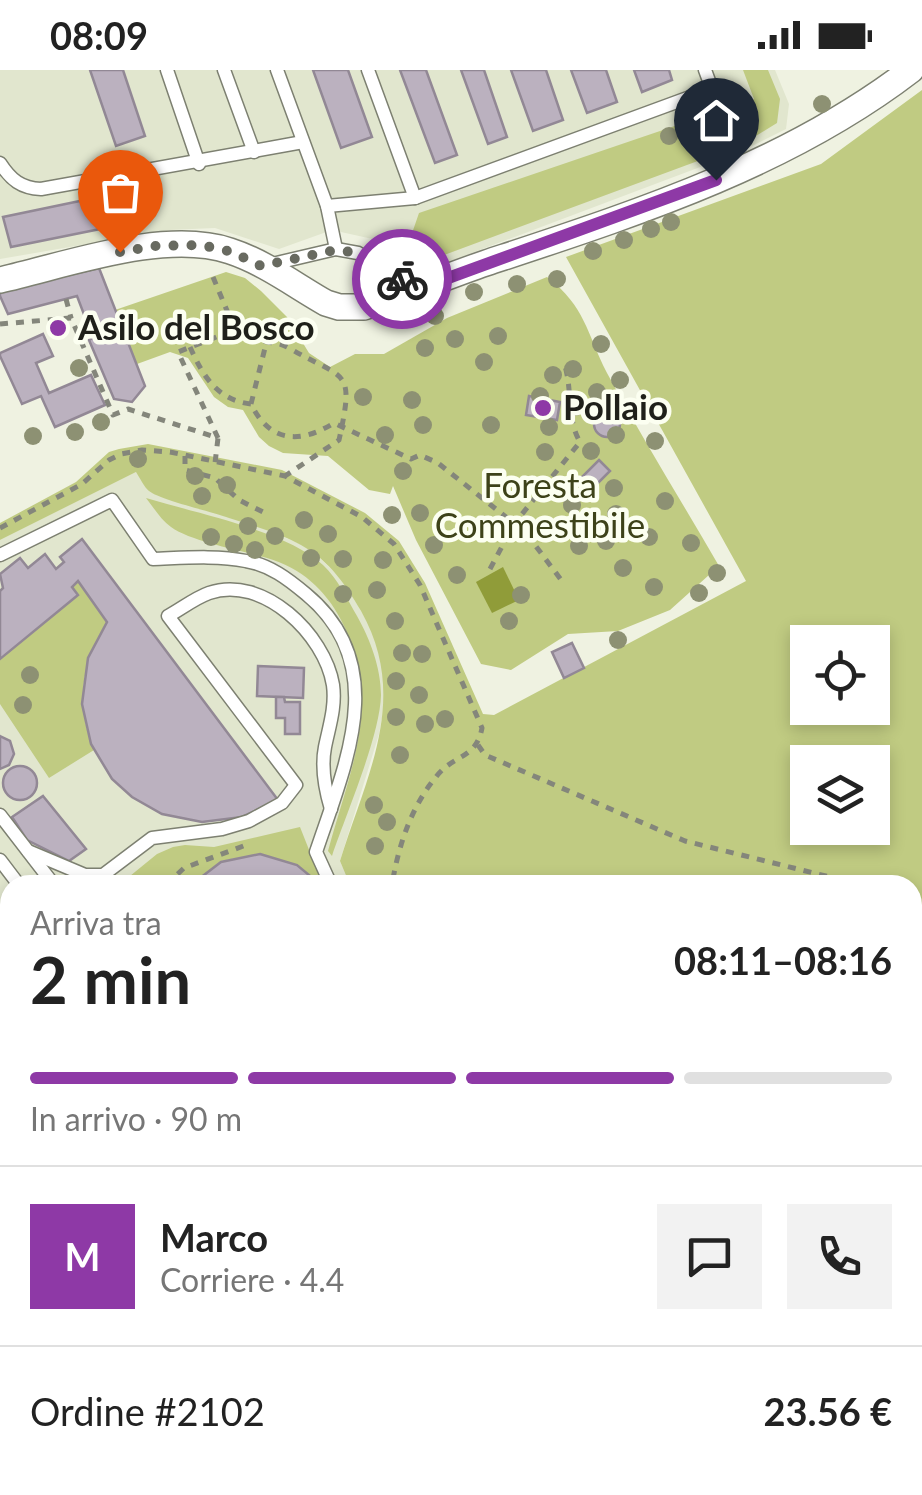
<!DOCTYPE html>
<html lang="it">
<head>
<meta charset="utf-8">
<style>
	body { margin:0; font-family:Lato,sans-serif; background:#f2f2f2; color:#222; height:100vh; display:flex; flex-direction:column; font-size:38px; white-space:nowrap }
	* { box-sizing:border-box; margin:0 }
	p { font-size:32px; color:#767676 }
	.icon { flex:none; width:55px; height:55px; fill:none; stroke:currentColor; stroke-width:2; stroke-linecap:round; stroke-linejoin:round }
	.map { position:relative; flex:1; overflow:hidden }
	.side { position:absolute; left:0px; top:805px; width:922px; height:620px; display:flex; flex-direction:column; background:#fff; border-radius:30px 30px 0 0; box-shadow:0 5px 15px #0003 }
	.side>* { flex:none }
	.fabs { position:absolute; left:790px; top:555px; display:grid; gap:20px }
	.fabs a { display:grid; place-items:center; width:100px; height:100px; border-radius:0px; background:#fff; box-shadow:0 5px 15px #0003; font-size:50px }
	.pin { position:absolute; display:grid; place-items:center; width:85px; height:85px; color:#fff; margin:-102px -42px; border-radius:50% 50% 50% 0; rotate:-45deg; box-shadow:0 0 10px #0007 }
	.pin .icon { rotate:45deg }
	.courier { position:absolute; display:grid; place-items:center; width:100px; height:100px; margin:-50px; border:8px solid #8e39a6; border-radius:50%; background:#fff; color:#222; box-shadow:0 2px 12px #0007 }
	.headline em { font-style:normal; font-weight:700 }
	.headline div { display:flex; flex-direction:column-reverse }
	.headline { display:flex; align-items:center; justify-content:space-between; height:170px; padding:0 30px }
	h1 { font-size:65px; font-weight:700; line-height:75px }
	.bar { display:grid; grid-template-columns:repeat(4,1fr); gap:15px 10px; align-content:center; height:120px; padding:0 30px }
	.bar i { height:12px; border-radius:8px; background:#e0e0e0 }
	.bar .selected { background:#8e39a6 }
	.bar p { grid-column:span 4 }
	.line { display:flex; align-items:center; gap:25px; padding:0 30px; border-top:2px solid #e0e0e0 }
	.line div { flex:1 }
	.round { display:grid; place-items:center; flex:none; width:105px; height:105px; border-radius:0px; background:#f2f2f2 }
	.status { display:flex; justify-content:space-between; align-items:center; height:70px; padding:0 50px; background:#fff; direction:ltr }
	.status svg { height:28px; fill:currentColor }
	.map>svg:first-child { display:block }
	.built { fill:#e1e6ce }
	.green { fill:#c0cb82; fill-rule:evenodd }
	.water { fill:#909c39 }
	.building { fill:#bbb1bf; stroke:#928895; stroke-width:2.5 }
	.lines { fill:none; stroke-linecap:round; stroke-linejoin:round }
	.lane-casing { stroke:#7d8071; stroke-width:15 }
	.street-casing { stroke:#7d8071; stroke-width:28 }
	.path { stroke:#84867b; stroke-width:5; stroke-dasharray:8 8; stroke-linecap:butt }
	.lane { stroke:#fff; stroke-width:12 }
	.street { stroke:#fff; stroke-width:25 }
	.tree { fill:#8d9173 }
	.done { stroke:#686a60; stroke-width:10; stroke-dasharray:0 18 }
	.route { stroke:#8e39a6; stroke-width:12 }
	.poi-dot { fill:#8e39a6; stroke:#fcfff1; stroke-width:4 }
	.labels { text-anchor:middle; stroke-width:9; stroke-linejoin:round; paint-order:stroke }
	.poi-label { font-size:35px; font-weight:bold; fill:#1f201a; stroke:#fcfff1; text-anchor:start }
	.park-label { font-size:35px; fill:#3d4219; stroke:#fcfff1 }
</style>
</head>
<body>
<div class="status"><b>08:09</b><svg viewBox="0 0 49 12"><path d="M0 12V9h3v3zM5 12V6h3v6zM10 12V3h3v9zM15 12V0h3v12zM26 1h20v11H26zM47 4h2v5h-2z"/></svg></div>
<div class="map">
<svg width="922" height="1425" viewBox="0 0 922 1425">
	<rect width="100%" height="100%" fill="#eff2e1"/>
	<g class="built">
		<path d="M0 0H775L789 34 786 59 740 82 432 198 386 172 332 160 279 179 215 158 169 160 0 189Z"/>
		<path d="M136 402 309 478 342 509 371 558 382 589 385 632 379 664 340 791 350 815H10V1015L0 1003V470Z"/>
	</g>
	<g class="green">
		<path d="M743 0H768L780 29 777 53 741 75 428 191 409 172 419 143 754 29Z"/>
		<path d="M922 20V1425H0V1263L10 1256V1415H912V815H350L340 791C367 704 410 628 361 541 324 476 297 470 229 448 213 442 160 430 149 421 144 417 140 408 136 402L0 470V453L76 412 109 382 119 379 148 374 282 400 365 443 399 471 425 513 483 644 494 645 746 511 566 187 821 94ZM808 572H872V638H808ZM808 692H872V758H808Z"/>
		<path d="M226 202 245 208 261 221 287 247 309 283 330 297 355 284H384L447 248 547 207C586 237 586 262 607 303 642 368 682 432 719 496L670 540 618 561 568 564 511 600 481 594 416 470 393 416 390 424 369 420 328 386 283 383 269 376 259 367 243 340 228 337 214 327 188 288 170 282 137 294 115 240Z"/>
		<path d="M146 428C195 443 287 461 323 495 338 509 347 529 357 546 370 569 381 598 381 625 380 666 346 744 332 786L328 781C350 699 384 631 341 550 325 519 301 498 267 488 241 480 192 472 171 457 161 450 154 438 146 428Z"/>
		<path d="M78 511 107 552C81 592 75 635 94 680L49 708 0 634V589L78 525 72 517Z"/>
		<path d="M300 757 323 815 297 795 259 784 221 791 191 815H119L157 784 173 777 185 775 214 777Z"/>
		<path d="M0 1003 10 1015V1130L0 1115Z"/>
	</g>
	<path class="water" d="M503 497 519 530 492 543 476 512Z"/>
	<g class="building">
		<path d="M90 0H123L145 66 116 76Z"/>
		<path d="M313 0H348L372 67 341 78Z"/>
		<path d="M400 0H426L457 85 435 93Z"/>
		<path d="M461 0H484L507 67 488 74Z"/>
		<path d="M511 0H546L563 50 533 61Z"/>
		<path d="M571 0H606L617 32 587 43Z"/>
		<path d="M634 0H669L672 10 642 22Z"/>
		<path d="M123 122 130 153 11 177 3 147Z"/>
		<path d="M99 198 145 316 132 332 114 329 89 270 93 268 77 226 8 244 0 226V221Z"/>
		<path d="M43 264 53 286 36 293 49 323 91 305 105 335 55 357 41 326 22 334 0 286V283Z"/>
		<path d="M529 326 560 332 557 350 526 345Z"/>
		<circle cx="607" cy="354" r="13"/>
		<path d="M599 390 610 401 590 421 579 410Z"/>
		<path d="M82 469 278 730 242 747 202 752 162 744 132 727 112 709 91 674 82 634 88 588 107 552 78 511 72 517 78 525 0 589V521L3 518 0 504 20 488 28 498 45 484 56 499 64 492 60 487Z"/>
		<path d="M572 573 584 598 564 608 552 582Z"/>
		<path d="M258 596 304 598 303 628 257 626Z"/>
		<path d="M276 627H284L285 632H300V664H285V648H276Z"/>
		<path d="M0 666 10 671 14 684 9 695 0 699Z"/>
		<circle cx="20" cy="713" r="17"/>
		<path d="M43 726 86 779 69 791 27 770 12 747Z"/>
		<path d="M260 784 297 795 321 815H191L221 792Z"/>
	</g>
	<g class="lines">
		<defs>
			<g id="lane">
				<path d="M167 0 199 94"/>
				<path d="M224 0 254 82"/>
				<path d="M277 0 327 136 336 179"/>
				<path d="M368 0 415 128"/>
				<path d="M0 93C11 110 21 118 41 119L303 72"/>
				<path d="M327 136 415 128 712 19 705 0"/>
				<path d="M268 195 336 179 358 183 416 218"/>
				<path d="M0 485 112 430 153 489C183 488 216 485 246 491 270 495 288 509 306 524 392 595 345 695 316 782L331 815"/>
				<path d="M0 745 54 815"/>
				<path d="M28 781 85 805H103L152 768 222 759 249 751 282 733 296 715 168 546C181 539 195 528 209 523 263 504 325 565 333 615 336 637 329 657 325 677 321 697 325 719 331 739"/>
				<path d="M0 790 19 815"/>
				<path d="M0 917 10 930"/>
				<path d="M0 1121 7 1128 10 1138"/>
				<path d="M0 1157 10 1142"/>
			</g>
			<path id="street" d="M0 210C67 195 164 159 230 181 264 192 296 216 326 233L339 237H364C405 224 445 207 486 193 634 144 786 96 911 0"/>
		</defs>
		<use href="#lane" class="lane-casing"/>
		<use href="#street" class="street-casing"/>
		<g class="path">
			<path d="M213 207 235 260"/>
			<path d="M66 229 71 248"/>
			<path d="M0 254 71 248 113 345 128 339 218 368 215 393"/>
			<path d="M80 268 91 263"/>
			<path d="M190 277C203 306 217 330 251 334 270 373 300 374 334 353L411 389 420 385 438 393 526 463 565 515"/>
			<path d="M251 334 266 274"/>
			<path d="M218 368 178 282 242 257H250C265 281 271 267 289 278 346 311 355 297 339 370L285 406"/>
			<path d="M185 386V400L215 408 239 430 263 442"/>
			<path d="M0 458 82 414 109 390 121 384 142 380 170 382 285 406 362 447 394 474 420 515 482 658C476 690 453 684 436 707 411 737 398 777 392 815"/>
			<path d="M490 499 514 454 580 372C566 348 573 319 564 293"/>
			<path d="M478 675 485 685 685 771 862 815"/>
			<path d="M166 815 184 798 246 775"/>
			<path d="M912 829 922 832"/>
			<path d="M912 1020 922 1008"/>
			<path d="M912 1414 919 1425"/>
			<path d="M227 1415 237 1425"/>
			<path d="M618 1425 627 1415"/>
		</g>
		<use href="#lane" class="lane"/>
		<use href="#street" class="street"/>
	</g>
	<g class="tree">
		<circle cx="822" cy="34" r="9"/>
		<circle cx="669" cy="66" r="9"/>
		<circle cx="671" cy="152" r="9"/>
		<circle cx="651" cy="159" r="9"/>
		<circle cx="624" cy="170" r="9"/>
		<circle cx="593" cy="181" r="9"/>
		<circle cx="557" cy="209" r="9"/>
		<circle cx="517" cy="214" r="9"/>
		<circle cx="474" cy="222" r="9"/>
		<circle cx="435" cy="246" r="9"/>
		<circle cx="498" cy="266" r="9"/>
		<circle cx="455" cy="269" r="9"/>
		<circle cx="601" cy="274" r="9"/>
		<circle cx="425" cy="278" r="9"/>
		<circle cx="484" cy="292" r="9"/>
		<circle cx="79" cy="298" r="9"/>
		<circle cx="573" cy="299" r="9"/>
		<circle cx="553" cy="305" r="9"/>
		<circle cx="620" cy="310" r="9"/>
		<circle cx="597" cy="322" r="9"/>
		<circle cx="540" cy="326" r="9"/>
		<circle cx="363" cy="327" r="9"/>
		<circle cx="412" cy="330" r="9"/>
		<circle cx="575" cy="337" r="9"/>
		<circle cx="641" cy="339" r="9"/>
		<circle cx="609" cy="340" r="9"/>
		<circle cx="101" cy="352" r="9"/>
		<circle cx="423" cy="355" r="9"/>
		<circle cx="491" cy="355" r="9"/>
		<circle cx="549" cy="357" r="9"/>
		<circle cx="75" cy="362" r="9"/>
		<circle cx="385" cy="365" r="9"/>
		<circle cx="616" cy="365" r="9"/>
		<circle cx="33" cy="366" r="9"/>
		<circle cx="655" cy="371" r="9"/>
		<circle cx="591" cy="381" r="9"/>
		<circle cx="545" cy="382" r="9"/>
		<circle cx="138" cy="389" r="9"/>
		<circle cx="403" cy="401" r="9"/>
		<circle cx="195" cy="406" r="9"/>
		<circle cx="227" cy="415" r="9"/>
		<circle cx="614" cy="418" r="9"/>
		<circle cx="202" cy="426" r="9"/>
		<circle cx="665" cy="431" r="9"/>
		<circle cx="572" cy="435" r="9"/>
		<circle cx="420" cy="443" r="9"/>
		<circle cx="616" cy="444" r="9"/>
		<circle cx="392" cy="445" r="9"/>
		<circle cx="304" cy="450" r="9"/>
		<circle cx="248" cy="456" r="9"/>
		<circle cx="328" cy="464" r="9"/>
		<circle cx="275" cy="466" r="9"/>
		<circle cx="211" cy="467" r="9"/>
		<circle cx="649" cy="467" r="9"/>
		<circle cx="606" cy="471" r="9"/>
		<circle cx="691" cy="473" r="9"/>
		<circle cx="234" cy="474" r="9"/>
		<circle cx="434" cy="475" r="9"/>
		<circle cx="579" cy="476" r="9"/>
		<circle cx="255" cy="480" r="9"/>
		<circle cx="311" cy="488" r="9"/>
		<circle cx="343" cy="489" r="9"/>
		<circle cx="383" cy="490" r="9"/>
		<circle cx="623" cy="498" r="9"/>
		<circle cx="717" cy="503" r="9"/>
		<circle cx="457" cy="505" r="9"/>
		<circle cx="654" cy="517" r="9"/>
		<circle cx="377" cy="520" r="9"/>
		<circle cx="699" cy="523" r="9"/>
		<circle cx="343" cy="524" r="9"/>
		<circle cx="521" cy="525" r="9"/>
		<circle cx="395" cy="551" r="9"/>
		<circle cx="509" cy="551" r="9"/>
		<circle cx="618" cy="570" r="9"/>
		<circle cx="402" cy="583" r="9"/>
		<circle cx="422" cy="584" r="9"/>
		<circle cx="30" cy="605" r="9"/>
		<circle cx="396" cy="611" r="9"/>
		<circle cx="419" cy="625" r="9"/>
		<circle cx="23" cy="635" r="9"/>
		<circle cx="396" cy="647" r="9"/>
		<circle cx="445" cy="649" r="9"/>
		<circle cx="425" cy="654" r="9"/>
		<circle cx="400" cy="685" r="9"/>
		<circle cx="374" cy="735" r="9"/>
		<circle cx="387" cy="752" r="9"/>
		<circle cx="375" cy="776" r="9"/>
	</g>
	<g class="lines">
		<path class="done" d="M120 182 156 176 201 175 232 182 261 196 336 180 358 183 402 209"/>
		<path class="route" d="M402 209 418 219 716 110"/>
	</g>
	<g class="poi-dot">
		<circle cx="58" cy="258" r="10"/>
		<circle cx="543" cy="338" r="10"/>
	</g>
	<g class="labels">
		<g class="poi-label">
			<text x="78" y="270">Asilo del Bosco</text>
			<text x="563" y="350">Pollaio</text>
		</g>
		<g class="park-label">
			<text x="540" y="428">Foresta<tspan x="540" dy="40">Commestibile</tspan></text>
		</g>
	</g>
</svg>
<div class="fabs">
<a><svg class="icon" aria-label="locate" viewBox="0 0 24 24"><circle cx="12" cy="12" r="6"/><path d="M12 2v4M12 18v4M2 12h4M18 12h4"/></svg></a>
<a><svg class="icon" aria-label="layers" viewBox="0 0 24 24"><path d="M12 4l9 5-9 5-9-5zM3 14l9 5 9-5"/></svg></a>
</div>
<div class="pin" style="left:120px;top:182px;background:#ea580c"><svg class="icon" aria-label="bag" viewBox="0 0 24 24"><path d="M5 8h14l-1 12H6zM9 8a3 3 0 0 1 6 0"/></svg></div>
<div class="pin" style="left:716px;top:110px;background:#1f2937"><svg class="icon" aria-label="home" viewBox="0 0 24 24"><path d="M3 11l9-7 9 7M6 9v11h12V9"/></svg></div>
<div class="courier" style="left:402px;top:209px"><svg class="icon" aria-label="bike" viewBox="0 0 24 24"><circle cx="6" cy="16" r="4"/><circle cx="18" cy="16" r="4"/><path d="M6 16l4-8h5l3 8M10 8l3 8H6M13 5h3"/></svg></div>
<section class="side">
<div class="headline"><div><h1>2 min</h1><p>Arriva tra</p></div><em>08:11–08:16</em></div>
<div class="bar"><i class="selected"></i><i class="selected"></i><i class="selected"></i><i></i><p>In arrivo · 90 m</p></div>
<div class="line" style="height:180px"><b class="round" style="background:#8e39a6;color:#fff">M</b><div><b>Marco</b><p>Corriere · 4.4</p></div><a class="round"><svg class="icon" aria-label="chat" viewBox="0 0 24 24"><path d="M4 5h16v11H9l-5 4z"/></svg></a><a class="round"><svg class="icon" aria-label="phone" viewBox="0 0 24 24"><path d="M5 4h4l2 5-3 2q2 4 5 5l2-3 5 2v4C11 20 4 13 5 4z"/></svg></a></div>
<div class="line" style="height:130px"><div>Ordine #2102</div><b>23.56 €</b></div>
</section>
</div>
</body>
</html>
